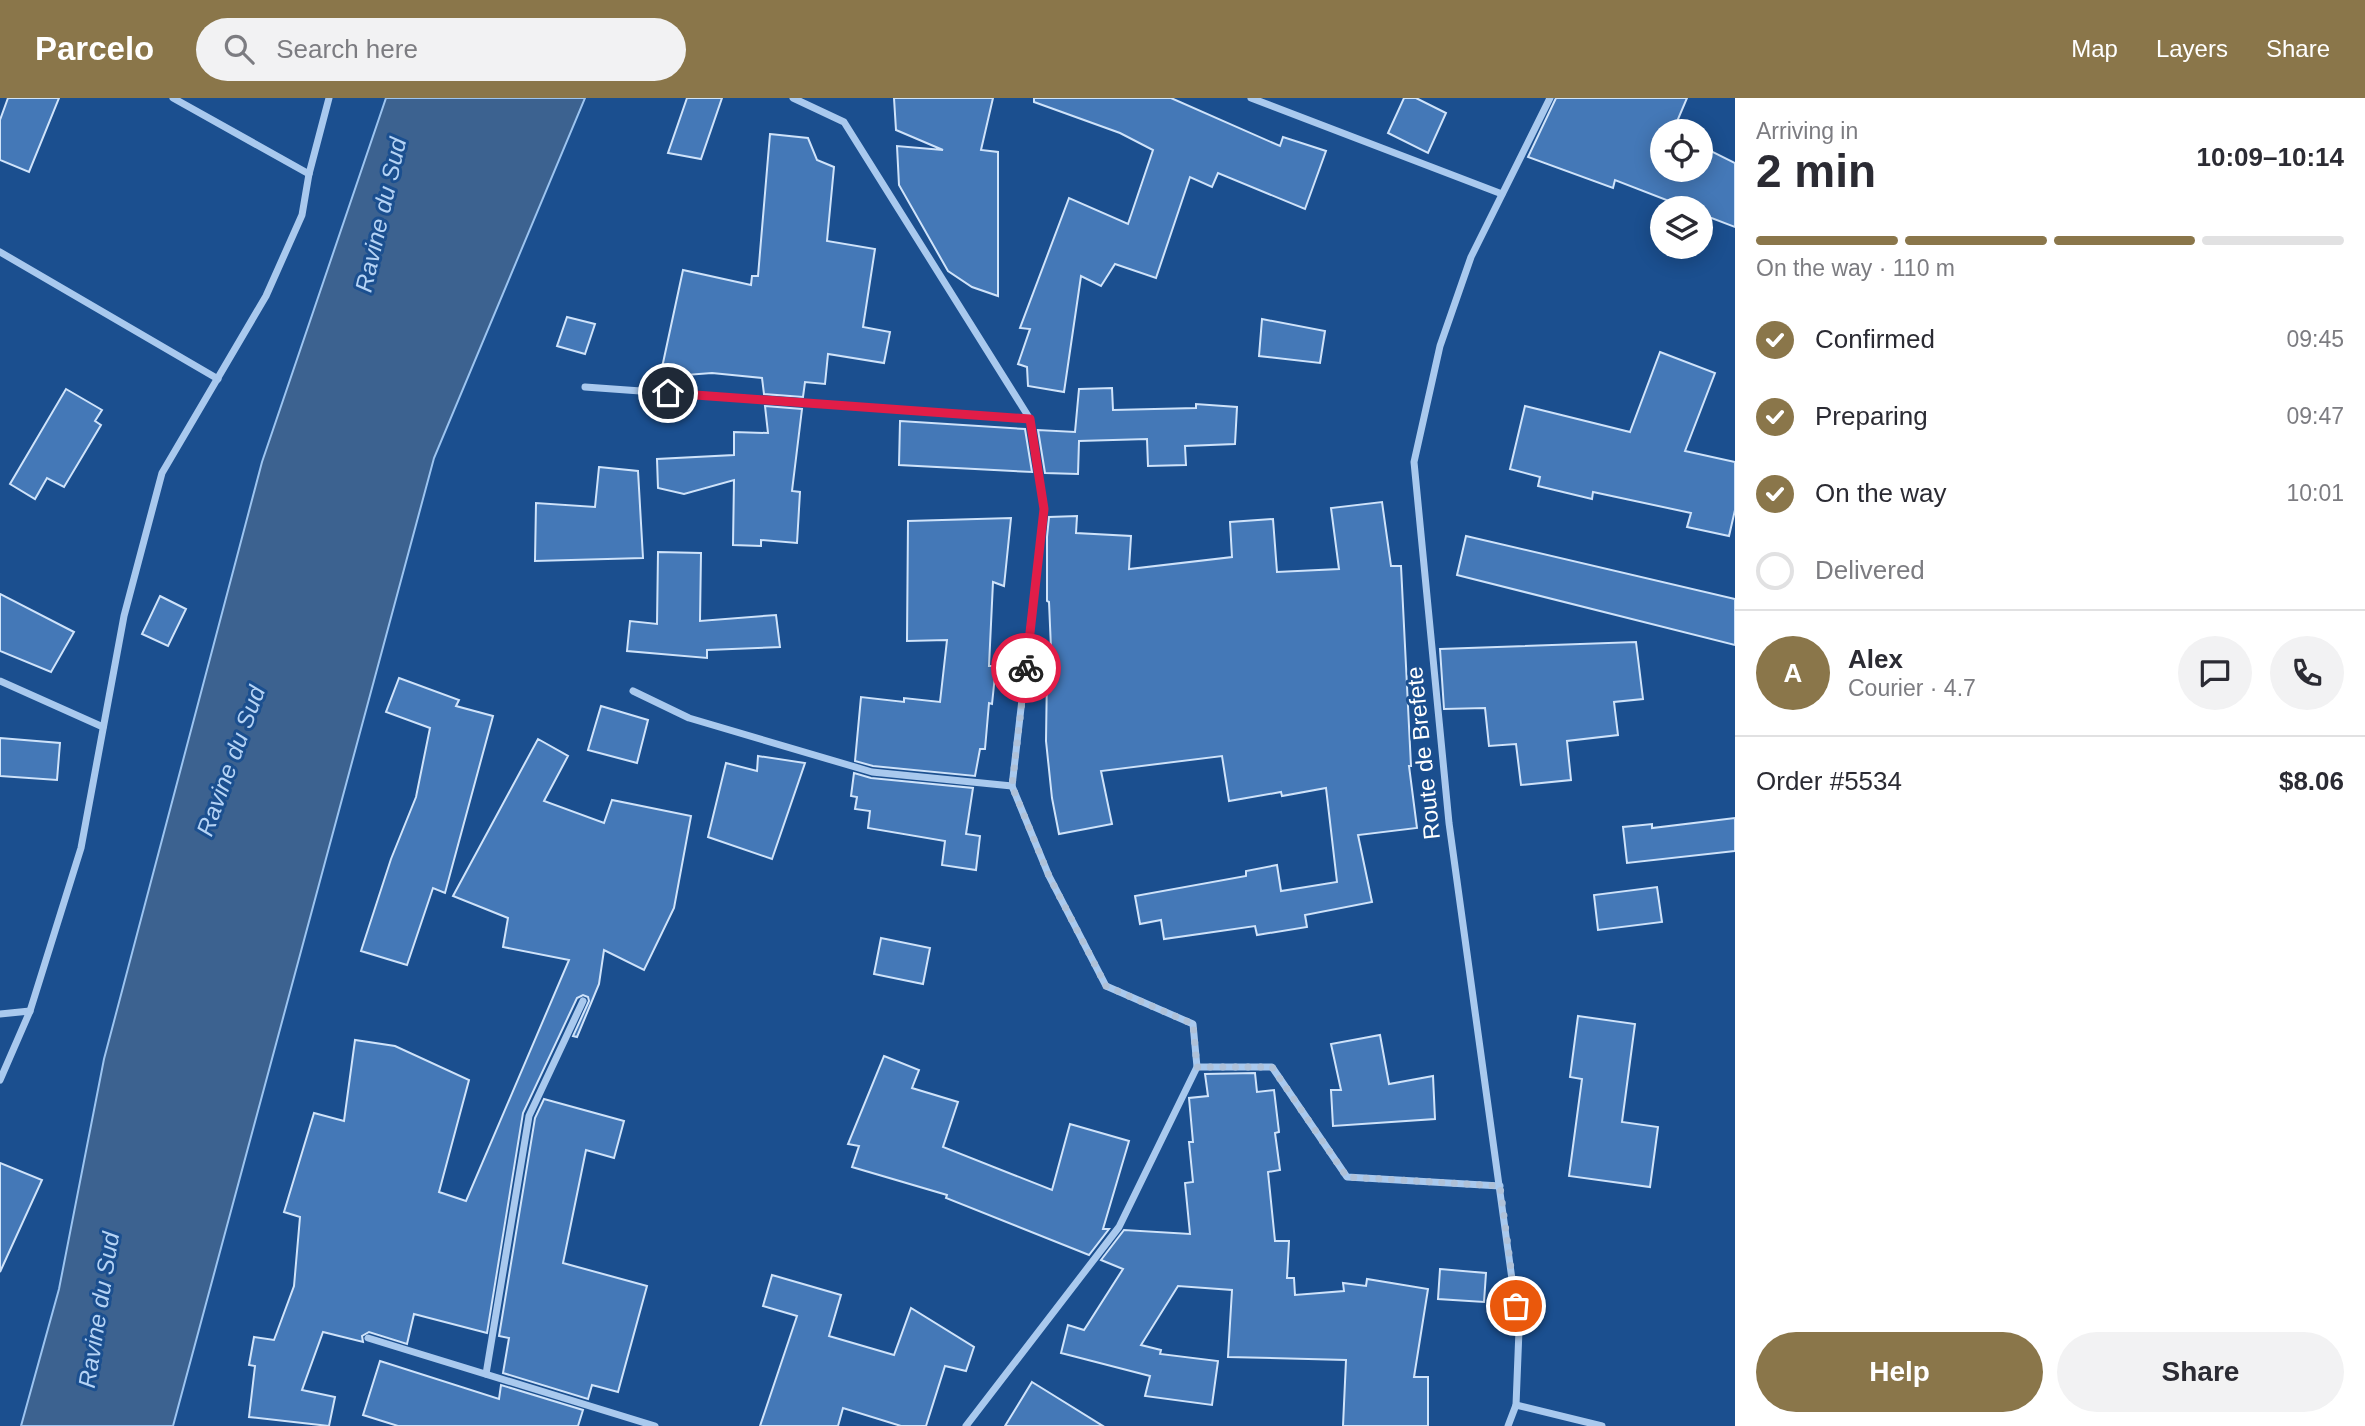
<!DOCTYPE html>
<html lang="en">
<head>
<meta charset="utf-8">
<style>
	body { margin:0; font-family:Helvetica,sans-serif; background:#f2f2f3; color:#2b2b33; height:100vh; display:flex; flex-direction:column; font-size:26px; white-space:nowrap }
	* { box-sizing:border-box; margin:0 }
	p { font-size:23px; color:#7c7c81 }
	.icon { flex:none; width:38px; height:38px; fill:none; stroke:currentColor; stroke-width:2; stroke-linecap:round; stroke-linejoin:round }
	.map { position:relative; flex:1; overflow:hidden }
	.side { display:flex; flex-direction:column; background:#fff; width:630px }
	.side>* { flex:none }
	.controls { position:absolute; left:1650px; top:21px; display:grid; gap:14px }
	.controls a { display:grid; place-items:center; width:63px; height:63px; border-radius:50%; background:#fff; box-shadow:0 4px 18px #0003; font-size:35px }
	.pin { position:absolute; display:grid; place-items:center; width:60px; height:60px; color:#fff; margin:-30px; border:4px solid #fff; border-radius:50%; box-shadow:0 2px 7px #0007 }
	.courier { position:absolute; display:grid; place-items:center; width:70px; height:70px; margin:-35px; border:5px solid #e11d48; border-radius:50%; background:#fff; color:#222; box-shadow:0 2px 9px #0007 }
	.headline em { font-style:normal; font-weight:800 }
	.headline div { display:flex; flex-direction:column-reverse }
	.headline { display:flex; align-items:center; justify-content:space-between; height:119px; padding:0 21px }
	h1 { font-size:46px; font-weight:800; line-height:52px }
	.bar { display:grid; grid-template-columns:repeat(4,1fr); gap:10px 7px; align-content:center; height:84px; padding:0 21px }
	.bar i { height:9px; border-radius:5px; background:#e1e1e2 }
	.bar .selected { background:#8a764a }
	.bar p { grid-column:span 4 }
	.line { display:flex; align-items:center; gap:18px; padding:0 21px; border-top:2px solid #e1e1e2 }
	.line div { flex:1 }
	.round { display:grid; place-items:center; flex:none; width:74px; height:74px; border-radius:37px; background:#f2f2f3 }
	ol { padding:0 21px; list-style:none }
	li { display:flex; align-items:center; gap:21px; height:77px }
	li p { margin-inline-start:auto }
	li .icon { padding:7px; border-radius:50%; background:#8a764a; color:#fff; stroke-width:4 }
	li:last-child { color:#7c7c81 }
	li i { width:38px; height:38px; border:4px solid #e1e1e2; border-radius:50% }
	.button { display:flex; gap:14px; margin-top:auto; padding:14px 21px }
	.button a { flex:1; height:80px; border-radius:42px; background:#8a764a; color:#fff; font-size:28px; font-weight:800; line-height:80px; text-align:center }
	.button a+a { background:#f2f2f3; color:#2b2b33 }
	header { display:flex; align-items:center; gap:42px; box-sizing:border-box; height:98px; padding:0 35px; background:#8a764a; color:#fff }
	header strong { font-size:33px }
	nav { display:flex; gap:38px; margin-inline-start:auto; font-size:24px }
	.search { width:490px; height:63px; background:#f2f2f3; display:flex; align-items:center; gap:18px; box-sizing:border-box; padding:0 24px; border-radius:38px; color:#7c7c81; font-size:26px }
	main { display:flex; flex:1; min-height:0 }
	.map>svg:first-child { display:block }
	.water { fill:#3c6290; stroke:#9cc4f0; stroke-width:2 }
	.building { fill:#4478b7; stroke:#cfe3fa; stroke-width:2 }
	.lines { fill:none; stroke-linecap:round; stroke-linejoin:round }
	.street { stroke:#a9c9ee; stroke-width:7 }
	.done { stroke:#afc1d8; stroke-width:7; stroke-dasharray:0 12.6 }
	.route { stroke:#e11d48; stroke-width:9 }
	.labels { text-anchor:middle; stroke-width:6; stroke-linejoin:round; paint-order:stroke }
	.street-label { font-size:23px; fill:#fff; stroke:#1b4f8f }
	.water-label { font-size:24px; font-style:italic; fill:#b5d3f5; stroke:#1b4f8f }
</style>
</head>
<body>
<header>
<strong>Parcelo</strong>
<div class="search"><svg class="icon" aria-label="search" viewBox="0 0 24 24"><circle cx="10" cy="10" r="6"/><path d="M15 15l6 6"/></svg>Search here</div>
<nav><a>Map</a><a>Layers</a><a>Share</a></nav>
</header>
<main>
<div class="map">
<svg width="1735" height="1328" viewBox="0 0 1735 1328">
	<rect width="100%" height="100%" fill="#1b4f8f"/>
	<path class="water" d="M386 0H585L434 360 173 1328H21L59 1191 104 961 262 364Z"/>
	<g class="building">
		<path d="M8 0H59L29 74 0 62V22Z"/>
		<path d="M687 0H722L701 61 668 55Z"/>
		<path d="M894 0H993L981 52 998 54V198L972 189 948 173 899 87 897 48 943 52 896 32Z"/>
		<path d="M1034 0H1171L1280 48 1283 39 1326 53 1305 111 1218 75 1212 89 1190 79 1156 180 1115 166 1101 188 1081 178 1064 294 1028 288 1027 269 1018 266 1030 231 1020 230 1069 100 1128 126 1153 52 1120 35 1034 4Z"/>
		<path d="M1404 0H1416L1446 15 1428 55 1388 35Z"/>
		<path d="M1556 0H1687L1673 33H1662V72H1701V48L1735 65V129L1701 116V110H1687L1615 82 1613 90 1528 59Z"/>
		<path d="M770 36 808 40 817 62 834 69 827 143 875 151 863 229 890 234 884 265 828 256 825 286 805 284 803 299 764 296 762 280 712 275 660 279 683 172 751 187 752 178H758Z"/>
		<path d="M567 219 595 226 585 256 557 248Z"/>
		<path d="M1262 221 1325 233 1320 265 1259 258Z"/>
		<path d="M1660 254 1715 275 1685 353 1735 364V412L1729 438 1687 429 1691 415 1593 394 1592 401 1538 388 1540 379 1510 371 1525 308 1630 334Z"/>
		<path d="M1112 290 1113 312 1196 310V306L1237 309 1235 346 1185 348 1186 367 1148 368 1147 341 1079 343 1078 376 1045 375 1038 332 1075 334 1079 291Z"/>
		<path d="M66 291 102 312 95 323 101 327 64 389 47 380 35 401 10 386Z"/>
		<path d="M765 308 802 311 792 393 800 394 797 445 761 442V448L733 447 734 382 684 396 658 390 657 361 734 357V334L768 335Z"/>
		<path d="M900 323 1025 331 1032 374 899 367Z"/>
		<path d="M599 369 638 373 643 460 535 463 536 405 595 409Z"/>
		<path d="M1382 404 1391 468H1401L1411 668H1409L1417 730 1358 737 1372 804 1305 817 1307 829 1257 837 1255 828 1164 841 1161 822 1140 826 1135 798 1246 778V773L1277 767 1281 793 1337 784 1326 690 1282 698 1281 694 1229 703 1222 658 1101 673 1112 726 1059 736 1052 700 1046 643 1047 574H1052L1049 504 1047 503V439L1049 419 1077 418 1076 435 1131 438 1129 471 1232 459 1230 424 1273 421 1277 474 1339 471 1331 410Z"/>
		<path d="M1011 420 1004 488 993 484 989 568H996L992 606 989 605 985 651H980L975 678 873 668 855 663 861 599 904 604V600L940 604 947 542 907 543 908 423Z"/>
		<path d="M1466 438 1735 501V547L1457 477Z"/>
		<path d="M658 454 701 455 700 523 776 517 780 549 707 552V560L627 553 630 523 657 526Z"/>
		<path d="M0 496 74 534 51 574 0 553Z"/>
		<path d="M160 498 186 511 168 548 142 536Z"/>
		<path d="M1636 544 1643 601 1614 604 1618 637 1567 643 1571 682 1521 687 1516 646 1489 648 1485 610 1444 611 1440 551Z"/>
		<path d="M399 580 459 602 456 608 493 618 445 795 433 790 407 867 361 853 391 761 416 699 430 630 386 614Z"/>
		<path d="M601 608 648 622 637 665 588 652Z"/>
		<path d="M0 640 60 645 57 682 0 678Z"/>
		<path d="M538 641 568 658 544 703 604 725 612 702 691 718 674 810 644 872 604 852 599 886 577 939 573 938 589 903 588 899 583 897 577 900 523 1015 487 1235 414 1216 407 1246 369 1234 362 1238 363 1244 323 1234 302 1292 335 1299 329 1328 249 1319 255 1268 249 1267 254 1239 274 1242 294 1188 300 1119 284 1114 314 1015 344 1023 355 942 395 948 469 982 439 1094 466 1103 569 862 503 849 508 820 453 798Z"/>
		<path d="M758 658 805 665 772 761 708 739 726 665 757 673Z"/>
		<path d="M854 675 871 680 973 690 966 736 980 738 976 772 942 767 945 743 868 730 870 713 855 711 857 699 851 698Z"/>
		<path d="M1735 720V753L1627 765 1623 729 1652 726V730Z"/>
		<path d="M1657 789 1662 824 1598 832 1594 797Z"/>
		<path d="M881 840 930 850 923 886 874 876Z"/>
		<path d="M1578 918 1635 926 1622 1024 1658 1029 1650 1089 1569 1078 1582 981 1570 979Z"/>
		<path d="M1380 937 1389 986 1433 978 1435 1021 1333 1028 1331 992H1341L1331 946Z"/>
		<path d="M884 958 919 972 912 990 958 1004 943 1049 1052 1092 1070 1026 1129 1043 1103 1131H1109L1089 1157 946 1100 947 1097 852 1069 859 1048 848 1046Z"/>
		<path d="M1255 975 1257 994 1274 992 1279 1034 1275 1035 1280 1072 1268 1074 1275 1143H1289L1287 1180H1294L1295 1197 1344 1193 1343 1185 1366 1188 1367 1181 1428 1191 1414 1279H1428V1328H1343L1346 1262 1228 1259 1232 1192 1178 1188 1141 1247 1161 1252 1160 1256 1218 1263 1212 1307 1145 1298 1150 1278 1061 1255 1068 1227 1084 1232 1123 1171 1101 1162 1124 1132 1190 1136 1185 1085 1193 1084 1189 1044H1193L1189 1000 1208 998 1205 976Z"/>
		<path d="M544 1001 624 1023 614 1060 586 1052 563 1165 647 1188 618 1294 592 1287 588 1301 503 1275 509 1240 499 1238 535 1020Z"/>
		<path d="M0 1065 42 1082 0 1174Z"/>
		<path d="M1440 1171 1486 1175 1484 1204 1438 1201Z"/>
		<path d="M772 1177 841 1197 829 1238 894 1257 911 1210 974 1249 966 1273 945 1268 926 1328H901L843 1310 838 1328H760L797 1218 763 1208Z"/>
		<path d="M380 1263 499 1301 501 1287 583 1312 578 1328H398L363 1317Z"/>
		<path d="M1032 1284 1103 1328H1005Z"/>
	</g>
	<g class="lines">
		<g class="street">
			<path d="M173 0 309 76"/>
			<path d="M793 0 844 24 1030 321 1044 411 1012 688 1049 778 1106 888 1193 926 1197 969 1119 1129 966 1328"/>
			<path d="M1251 0 1502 96"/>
			<path d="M0 154 218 281"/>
			<path d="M585 289 1030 321"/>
			<path d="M0 583 103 629"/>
			<path d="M633 593 689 620 872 674 1012 688"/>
			<path d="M0 916 30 913"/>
			<path d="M1197 969H1272L1347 1079 1500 1088"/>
			<path d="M0 982 30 913 81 750 124 518 162 375 266 198 302 117 309 76 329 0"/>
			<path d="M368 1240 655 1328"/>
			<path d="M486 1276 529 1018 583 903"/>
			<path d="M1516 1307 1602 1328"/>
			<path d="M1508 1328 1516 1307 1519 1232 1449 725 1414 364 1440 248 1471 159 1550 0"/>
		</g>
	</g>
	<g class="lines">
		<path class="done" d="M1026 570 1012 688 1049 778 1106 888 1193 926 1197 969H1272L1347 1079 1500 1088 1516 1208"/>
		<path class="route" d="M668 295 1030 321 1044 411 1026 570"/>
	</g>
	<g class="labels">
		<g class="street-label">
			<text transform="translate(1423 655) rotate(-96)" y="8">Route de Brefete</text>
		</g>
		<g class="water-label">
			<text transform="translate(381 117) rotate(-77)" y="8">Ravine du Sud</text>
			<text transform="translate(231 663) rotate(-70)" y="8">Ravine du Sud</text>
			<text transform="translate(99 1212) rotate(-81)" y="8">Ravine du Sud</text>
		</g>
	</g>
</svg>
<div class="controls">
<a><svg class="icon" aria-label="locate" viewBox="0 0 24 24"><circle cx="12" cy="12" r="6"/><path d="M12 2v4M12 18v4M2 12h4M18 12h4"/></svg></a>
<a><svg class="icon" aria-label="layers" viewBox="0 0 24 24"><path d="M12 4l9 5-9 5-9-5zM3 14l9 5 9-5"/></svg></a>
</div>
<div class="pin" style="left:1516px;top:1208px;background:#ea580c"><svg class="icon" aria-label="bag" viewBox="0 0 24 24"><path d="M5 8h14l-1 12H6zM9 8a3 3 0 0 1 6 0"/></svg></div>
<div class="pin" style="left:668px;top:295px;background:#1f2937"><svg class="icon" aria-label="home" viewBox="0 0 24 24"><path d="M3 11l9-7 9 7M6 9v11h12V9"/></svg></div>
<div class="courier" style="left:1026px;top:570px"><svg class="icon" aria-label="bike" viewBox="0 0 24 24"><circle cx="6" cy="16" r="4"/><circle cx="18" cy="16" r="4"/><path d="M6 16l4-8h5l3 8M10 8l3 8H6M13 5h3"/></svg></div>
</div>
<section class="side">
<div class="headline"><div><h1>2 min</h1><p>Arriving in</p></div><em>10:09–10:14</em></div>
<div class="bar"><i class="selected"></i><i class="selected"></i><i class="selected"></i><i></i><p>On the way · 110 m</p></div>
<ol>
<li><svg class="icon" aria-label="check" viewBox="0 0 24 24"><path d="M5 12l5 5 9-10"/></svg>Confirmed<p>09:45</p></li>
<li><svg class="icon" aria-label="check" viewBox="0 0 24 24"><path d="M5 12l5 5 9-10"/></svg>Preparing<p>09:47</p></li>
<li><svg class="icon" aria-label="check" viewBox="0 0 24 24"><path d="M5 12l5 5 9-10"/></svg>On the way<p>10:01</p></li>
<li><i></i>Delivered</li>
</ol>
<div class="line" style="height:126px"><b class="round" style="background:#8a764a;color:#fff">A</b><div><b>Alex</b><p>Courier · 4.7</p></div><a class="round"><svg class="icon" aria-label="chat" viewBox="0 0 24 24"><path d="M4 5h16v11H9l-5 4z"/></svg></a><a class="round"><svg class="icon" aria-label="phone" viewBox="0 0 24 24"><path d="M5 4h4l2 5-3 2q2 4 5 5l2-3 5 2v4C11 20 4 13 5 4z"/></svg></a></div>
<div class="line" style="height:91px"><div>Order #5534</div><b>$8.06</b></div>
<div class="button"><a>Help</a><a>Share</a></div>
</section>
</main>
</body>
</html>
